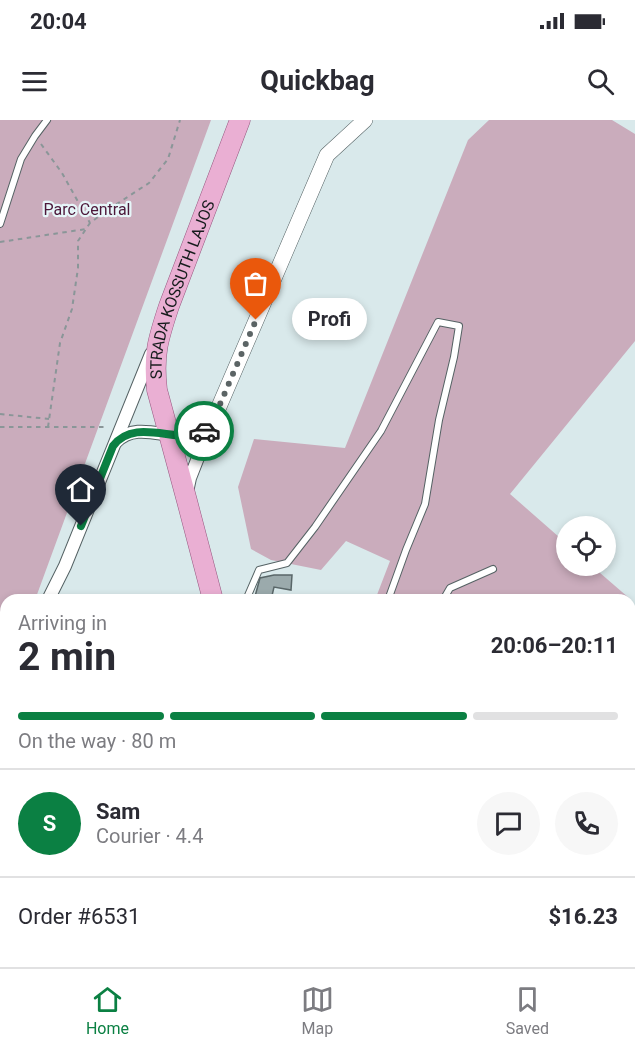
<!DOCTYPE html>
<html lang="en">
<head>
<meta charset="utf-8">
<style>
	body { margin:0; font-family:Roboto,sans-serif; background:#f7f7f7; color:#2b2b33; height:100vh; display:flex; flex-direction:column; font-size:22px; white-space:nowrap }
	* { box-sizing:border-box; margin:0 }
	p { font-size:20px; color:#7c7c81 }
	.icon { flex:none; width:33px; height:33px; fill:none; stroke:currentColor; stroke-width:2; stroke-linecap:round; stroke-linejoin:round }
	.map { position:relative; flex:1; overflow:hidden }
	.details { position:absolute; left:0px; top:474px; width:636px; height:374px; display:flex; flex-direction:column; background:#fff; border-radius:18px 18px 0 0; box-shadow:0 3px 9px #0003 }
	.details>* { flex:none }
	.buttons { position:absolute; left:556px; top:396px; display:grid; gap:12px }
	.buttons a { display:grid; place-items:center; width:60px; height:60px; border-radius:50%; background:#fff; box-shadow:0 3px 9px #0003; font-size:30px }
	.pin { position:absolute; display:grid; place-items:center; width:51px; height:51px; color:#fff; margin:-62px -26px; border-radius:50% 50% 50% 0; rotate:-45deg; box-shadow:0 0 6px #0007 }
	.pin .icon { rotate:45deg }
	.courier { position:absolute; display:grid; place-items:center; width:60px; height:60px; margin:-30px; border:4px solid #0b8043; border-radius:50%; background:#fff; color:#222; box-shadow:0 2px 8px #0007 }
	.bubble { position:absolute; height:42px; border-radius:21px; background:#fff; box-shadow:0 3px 9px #0003; font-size:20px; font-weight:700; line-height:42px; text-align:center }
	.overview em { font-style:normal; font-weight:700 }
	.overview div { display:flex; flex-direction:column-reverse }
	.overview { display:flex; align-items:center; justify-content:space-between; height:102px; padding:0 18px }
	h1 { font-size:39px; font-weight:700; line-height:45px }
	.bar { display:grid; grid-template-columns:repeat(4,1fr); gap:9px 6px; align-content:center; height:72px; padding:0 18px }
	.bar i { height:8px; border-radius:4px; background:#e1e1e2 }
	.bar .on { background:#0b8043 }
	.bar p { grid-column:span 4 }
	.line { display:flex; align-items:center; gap:15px; padding:0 18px; border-top:2px solid #e1e1e2 }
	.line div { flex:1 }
	.round { display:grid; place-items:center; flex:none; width:63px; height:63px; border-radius:32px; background:#f7f7f7 }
	.status { display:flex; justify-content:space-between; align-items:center; height:42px; padding:0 30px; background:#fff; direction:ltr }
	.status svg { height:16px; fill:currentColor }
	header { display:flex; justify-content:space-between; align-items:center; height:78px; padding:0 18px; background:#fff; font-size:27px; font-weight:700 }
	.tabs { display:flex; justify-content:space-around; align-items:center; height:84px; border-top:2px solid #e1e1e2; background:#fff; font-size:16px; color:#7c7c81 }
	.tabs a { display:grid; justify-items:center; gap:3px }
	.tabs .on { color:#0b8043 }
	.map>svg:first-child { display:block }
	.green { fill:#caacbc }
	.building { fill:#9baaac; stroke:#596668; stroke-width:1.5 }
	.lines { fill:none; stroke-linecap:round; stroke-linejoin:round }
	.service-casing { stroke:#556264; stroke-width:8 }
	.minor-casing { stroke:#556264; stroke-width:14 }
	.tertiary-casing { stroke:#556264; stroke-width:16 }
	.primary-casing { stroke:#975880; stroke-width:21 }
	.path { stroke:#8a9698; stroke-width:2; stroke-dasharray:4.5 4.5; stroke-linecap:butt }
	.service { stroke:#fff; stroke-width:6 }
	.minor { stroke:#fff; stroke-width:12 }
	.tertiary { stroke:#fff; stroke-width:15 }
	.primary { stroke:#eaafd3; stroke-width:20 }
	.done { stroke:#5b6465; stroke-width:6; stroke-dasharray:0 10.8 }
	.route { stroke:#0b8043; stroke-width:8 }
	.labels { text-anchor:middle; stroke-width:4.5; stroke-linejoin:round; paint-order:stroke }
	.park-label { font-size:16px; fill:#4c1739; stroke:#e6f6f9 }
	.street-label { font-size:16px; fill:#171c1d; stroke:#e6f6f9 }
</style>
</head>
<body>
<div class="status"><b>20:04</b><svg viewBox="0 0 49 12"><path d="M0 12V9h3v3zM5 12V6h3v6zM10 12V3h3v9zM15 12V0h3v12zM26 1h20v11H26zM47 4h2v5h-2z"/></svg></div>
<header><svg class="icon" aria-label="menu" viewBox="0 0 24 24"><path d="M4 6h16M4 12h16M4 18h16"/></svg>Quickbag<svg class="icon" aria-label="search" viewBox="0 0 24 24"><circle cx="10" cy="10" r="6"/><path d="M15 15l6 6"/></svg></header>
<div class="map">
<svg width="635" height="847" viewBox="0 0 635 847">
	<rect width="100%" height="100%" fill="#d9e9eb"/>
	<g class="green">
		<path d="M0 0H211L35 480H6V558L0 574Z"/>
		<path d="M489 0H612L635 14V221L510 374 567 424V446H592L629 478 628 480H375L390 441 346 421 321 450 271 440 251 429 238 367 254 319 345 328 468 20Z"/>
	</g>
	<g class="building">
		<path d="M274 455H292L291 470 274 467 271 480H254L260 458Z"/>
		<path d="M1 755H6V791H5L2 784 0 785V763H2Z"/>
		<path d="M227 842H235L249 847H225Z"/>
		<path d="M334 842H376L375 847H341L333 845Z"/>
		<path d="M376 842H422L420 847H375Z"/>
	</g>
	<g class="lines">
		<defs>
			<g id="service">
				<path d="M0 104 21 39 35 16 47 0"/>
				<path d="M246 480 259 450 287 443 315 407 381 311 438 202 459 206 454 237 439 300 425 384 406 430 388 480"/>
				<path d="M443 480 450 468 493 449"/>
			</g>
			<g id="minor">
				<path d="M116 322C143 294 185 335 212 303"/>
				<path d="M187 372 190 358 210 307"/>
				<path d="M48 480 65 446 151 234"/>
				<path d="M0 580 6 567"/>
				<path d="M630 722 635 724"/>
				<path d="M310 842 328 847"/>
				<path d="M498 847 500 842"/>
			</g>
			<g id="tertiary">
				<path d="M212 303 327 35 365 0"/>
				<path d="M119 847 121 842"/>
			</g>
			<g id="primary">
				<path id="s1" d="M213 480 187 381 157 270C153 235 158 219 169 186L240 0"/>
				<path d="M630 831 635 834"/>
			</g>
		</defs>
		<use href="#service" class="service-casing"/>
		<use href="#minor" class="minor-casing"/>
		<use href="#tertiary" class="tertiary-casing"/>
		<use href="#primary" class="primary-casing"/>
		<g class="path">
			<path d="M41 24 62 53 90 103"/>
			<path d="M0 122 86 109"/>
			<path d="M0 294 49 299"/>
			<path d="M0 307H106"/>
			<path d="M48 307 60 223 72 189 78 148V121L90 103 106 91 149 63 168 39 180 0"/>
			<path d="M0 815 6 818"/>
			<path d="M30 842 32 847"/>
		</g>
		<use href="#service" class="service"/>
		<use href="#minor" class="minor"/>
		<use href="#tertiary" class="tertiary"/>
		<use href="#primary" class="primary"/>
	</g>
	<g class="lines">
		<path class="done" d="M204 311 212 303 256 200"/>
		<path class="route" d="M81 406 113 326C131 302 162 316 188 316H193L204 311"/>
	</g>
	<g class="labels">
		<g class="park-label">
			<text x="87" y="95">Parc Central</text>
		</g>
		<g class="street-label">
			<text dy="6" stroke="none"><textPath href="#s1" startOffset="322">STRADA KOSSUTH LAJOS</textPath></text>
		</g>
	</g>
</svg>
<div class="buttons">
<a><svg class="icon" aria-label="locate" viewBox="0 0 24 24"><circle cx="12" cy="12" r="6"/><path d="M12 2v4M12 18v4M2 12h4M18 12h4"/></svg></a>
</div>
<div class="pin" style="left:256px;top:200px;background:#ea580c"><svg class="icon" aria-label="bag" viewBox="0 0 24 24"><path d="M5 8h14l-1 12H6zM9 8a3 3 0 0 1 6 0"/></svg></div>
<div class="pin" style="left:81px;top:406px;background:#1f2937"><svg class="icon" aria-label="home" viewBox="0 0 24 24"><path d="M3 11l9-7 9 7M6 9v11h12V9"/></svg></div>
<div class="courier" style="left:204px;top:311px"><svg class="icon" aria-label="car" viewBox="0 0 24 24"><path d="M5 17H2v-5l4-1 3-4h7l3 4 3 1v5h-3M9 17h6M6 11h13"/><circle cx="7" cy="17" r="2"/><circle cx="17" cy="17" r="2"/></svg></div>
<div class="bubble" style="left:292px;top:178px;width:75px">Profi</div>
<section class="details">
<div class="overview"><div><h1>2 min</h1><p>Arriving in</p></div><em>20:06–20:11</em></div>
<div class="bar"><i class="on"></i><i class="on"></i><i class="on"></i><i></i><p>On the way · 80 m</p></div>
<div class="line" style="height:108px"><b class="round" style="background:#0b8043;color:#fff">S</b><div><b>Sam</b><p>Courier · 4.4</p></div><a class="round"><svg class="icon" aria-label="chat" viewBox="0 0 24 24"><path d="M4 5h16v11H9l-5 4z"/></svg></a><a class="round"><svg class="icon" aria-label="phone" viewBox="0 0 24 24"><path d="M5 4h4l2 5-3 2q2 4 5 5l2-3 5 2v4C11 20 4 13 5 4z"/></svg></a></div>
<div class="line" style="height:78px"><div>Order #6531</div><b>$16.23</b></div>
</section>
</div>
<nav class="tabs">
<a class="on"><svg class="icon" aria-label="home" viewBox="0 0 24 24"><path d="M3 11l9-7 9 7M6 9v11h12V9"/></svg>Home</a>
<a><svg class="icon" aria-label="map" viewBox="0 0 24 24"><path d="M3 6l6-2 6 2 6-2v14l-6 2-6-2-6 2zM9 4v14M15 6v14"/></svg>Map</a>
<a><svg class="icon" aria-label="saved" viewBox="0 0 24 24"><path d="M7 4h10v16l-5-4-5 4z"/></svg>Saved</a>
</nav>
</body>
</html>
